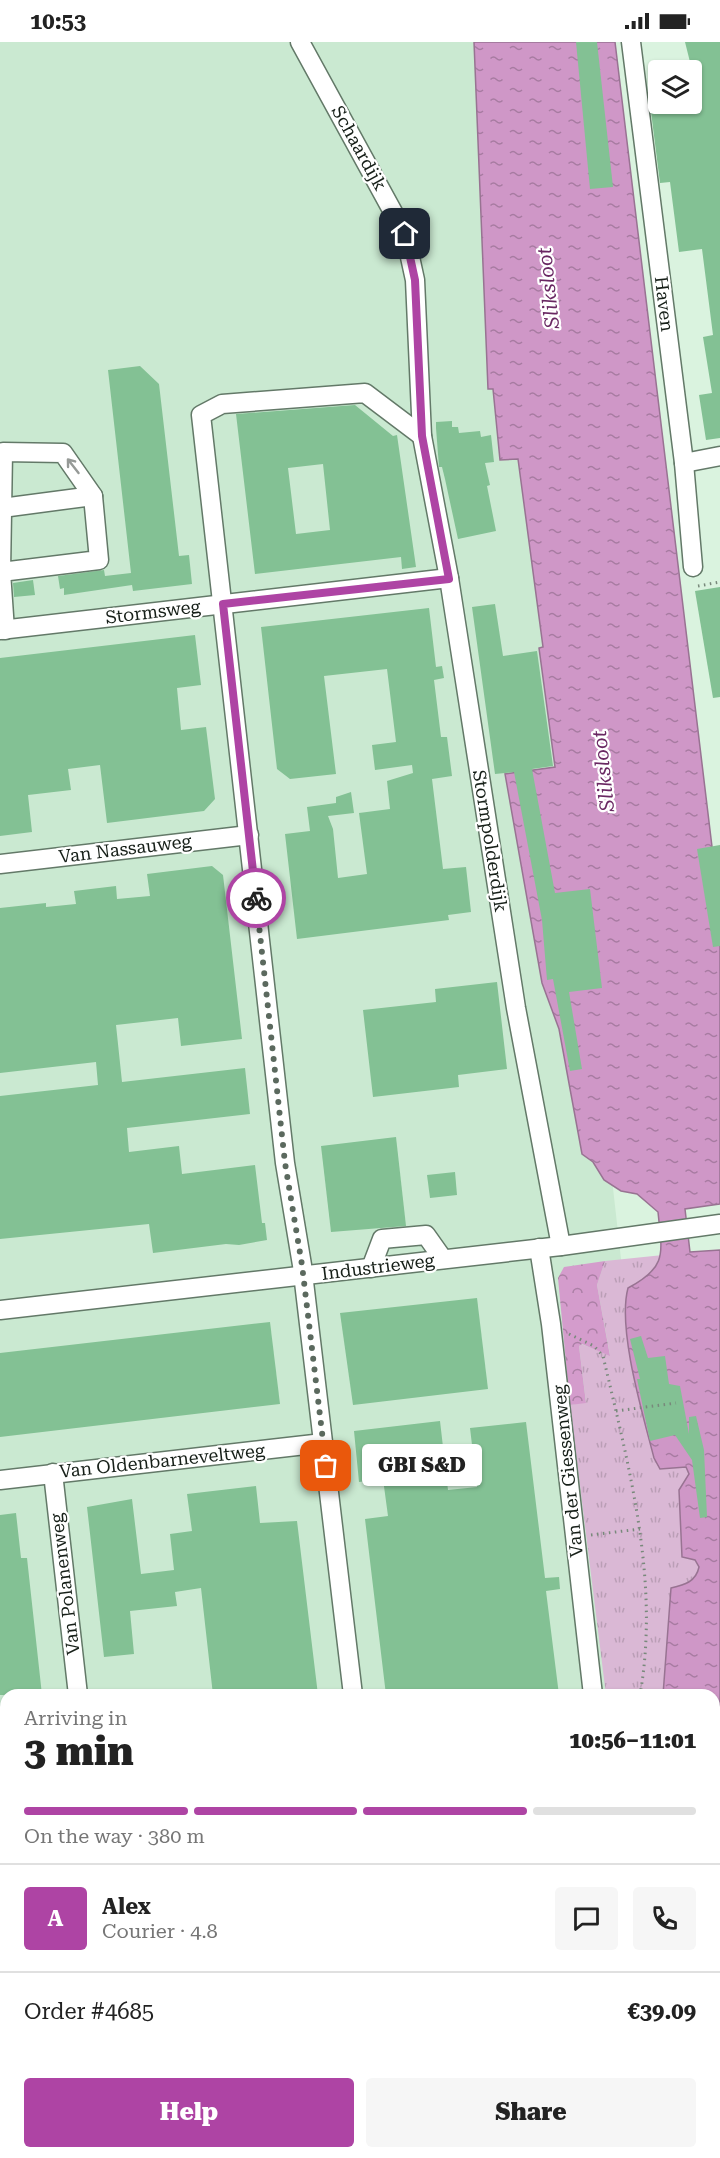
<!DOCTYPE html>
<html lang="en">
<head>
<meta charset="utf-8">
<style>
	body { margin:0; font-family:"Roboto Serif",serif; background:#f6f6f6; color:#222; height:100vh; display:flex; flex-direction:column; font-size:22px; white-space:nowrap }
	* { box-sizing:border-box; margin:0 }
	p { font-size:20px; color:#767676 }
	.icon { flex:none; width:33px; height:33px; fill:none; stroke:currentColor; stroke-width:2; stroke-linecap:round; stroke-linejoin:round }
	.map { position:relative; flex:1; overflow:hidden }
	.side { position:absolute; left:0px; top:1647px; width:720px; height:470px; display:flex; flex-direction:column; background:#fff; border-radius:18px 18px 0 0; box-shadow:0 2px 4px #0004 }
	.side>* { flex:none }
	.tools { position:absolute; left:648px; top:18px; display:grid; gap:12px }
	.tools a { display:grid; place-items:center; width:54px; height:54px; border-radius:6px; background:#fff; box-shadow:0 2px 4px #0004; font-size:30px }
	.pin { position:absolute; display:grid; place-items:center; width:51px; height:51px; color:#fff; margin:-26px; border-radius:12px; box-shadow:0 3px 9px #0006 }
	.courier { position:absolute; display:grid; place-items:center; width:60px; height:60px; margin:-30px; border:4px solid #ae44a4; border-radius:50%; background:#fff; color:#222; box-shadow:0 2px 8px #0007 }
	.bubble { position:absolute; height:42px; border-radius:6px; background:#fff; box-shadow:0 2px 4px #0004; font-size:20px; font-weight:800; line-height:42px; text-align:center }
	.overview em { font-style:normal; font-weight:800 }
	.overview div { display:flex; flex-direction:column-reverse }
	.overview { display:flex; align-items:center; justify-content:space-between; height:102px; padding:0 24px }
	h1 { font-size:39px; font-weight:800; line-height:45px }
	.bar { display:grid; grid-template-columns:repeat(4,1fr); gap:9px 6px; align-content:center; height:72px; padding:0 24px }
	.bar i { height:8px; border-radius:4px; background:#e0e0e0 }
	.bar .on { background:#ae44a4 }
	.bar p { grid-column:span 4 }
	.line { display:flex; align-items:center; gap:15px; padding:0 24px; border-top:2px solid #e0e0e0 }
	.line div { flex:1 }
	.round { display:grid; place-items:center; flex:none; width:63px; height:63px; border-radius:6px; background:#f6f6f6 }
	.action { display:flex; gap:12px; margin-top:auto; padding:12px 24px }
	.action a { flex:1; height:69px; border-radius:6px; background:#ae44a4; color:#fff; font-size:24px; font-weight:800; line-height:69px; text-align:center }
	.action a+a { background:#f6f6f6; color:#222 }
	.status { display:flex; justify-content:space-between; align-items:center; height:42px; padding:0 30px; background:#fff; direction:ltr }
	.status svg { height:16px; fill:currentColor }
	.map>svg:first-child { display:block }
	.built { fill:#cae9d1 }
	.grass { fill:url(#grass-tufts) }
	.forest { fill:url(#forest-crowns) }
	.wetland { fill:url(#wetland-marsh) }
	.water { fill:url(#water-ripples); stroke:#987392; stroke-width:1.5 }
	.building { fill:#83c194; fill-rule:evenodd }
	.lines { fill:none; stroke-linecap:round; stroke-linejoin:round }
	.minor-casing { stroke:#637968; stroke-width:21 }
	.path { stroke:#78897b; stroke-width:3; stroke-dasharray:1.5 4.5; stroke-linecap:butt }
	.minor { stroke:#fff; stroke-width:18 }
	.oneway { stroke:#969a97 }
	.done { stroke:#5b695e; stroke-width:6; stroke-dasharray:0 10.8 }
	.route { stroke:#ae44a4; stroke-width:8 }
	.labels { text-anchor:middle; stroke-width:4.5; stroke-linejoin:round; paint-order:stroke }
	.street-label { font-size:18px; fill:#161f18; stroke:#fff }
	.water-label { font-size:20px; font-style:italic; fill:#692762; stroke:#fff }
</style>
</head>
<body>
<div class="status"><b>10:53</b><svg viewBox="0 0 49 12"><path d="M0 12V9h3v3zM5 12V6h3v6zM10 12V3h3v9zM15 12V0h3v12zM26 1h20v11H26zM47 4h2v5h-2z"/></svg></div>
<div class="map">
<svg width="720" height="2116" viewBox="0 0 720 2116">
	<defs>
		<pattern id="grass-tufts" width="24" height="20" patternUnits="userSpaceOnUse" patternTransform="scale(1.5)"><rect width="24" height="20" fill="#dab8d5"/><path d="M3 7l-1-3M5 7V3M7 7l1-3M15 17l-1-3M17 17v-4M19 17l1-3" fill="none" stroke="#ba9eb6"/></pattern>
		<pattern id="forest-crowns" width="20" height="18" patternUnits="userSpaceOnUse" patternTransform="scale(1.5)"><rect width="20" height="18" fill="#d49ccc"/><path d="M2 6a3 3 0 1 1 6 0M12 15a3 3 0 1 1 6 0" fill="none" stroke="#ab7fa5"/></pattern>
		<pattern id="wetland-marsh" width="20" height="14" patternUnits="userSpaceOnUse" patternTransform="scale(1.5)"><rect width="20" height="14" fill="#dab8d5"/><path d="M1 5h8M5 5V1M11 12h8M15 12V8" fill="none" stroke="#ba9eb6"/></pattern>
		<pattern id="water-ripples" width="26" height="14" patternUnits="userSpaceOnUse" patternTransform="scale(1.5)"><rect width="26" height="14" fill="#cf97c7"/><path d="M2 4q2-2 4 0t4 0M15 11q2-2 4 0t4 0" fill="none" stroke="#a77ba1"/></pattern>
	</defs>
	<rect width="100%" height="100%" fill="#daf3df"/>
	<g class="built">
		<path d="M0 0H474L521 426 585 899 631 1305 666 1653H6V1811L0 1808Z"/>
		<path d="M0 1821 6 1825V2110L36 2111 33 2116H0Z"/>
	</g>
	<path class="grass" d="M663 1213 647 1236 628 1246 660 1427 686 1425 689 1432 679 1448 682 1515 695 1518 699 1525C696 1540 684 1543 671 1546L663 1653H606L570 1363 586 1360 579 1304 581 1302 610 1313 597 1243 605 1219Z"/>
	<g class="forest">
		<path d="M605 1219 597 1243 610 1314 582 1302 579 1304 586 1361 570 1363 558 1236 564 1225Z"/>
		<path d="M672 2110V2116H154L147 2111Z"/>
	</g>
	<path class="wetland" d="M714 2037H720V2116H672V2111L714 2110Z"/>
	<g class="water">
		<path d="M474 0H615L720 871V1162L685 1167 690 1210 720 1208V2037H714V1653H663L671 1546C684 1543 696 1540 699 1525L695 1518 682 1515 679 1448 689 1432 686 1425 660 1427 654 1416C643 1373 617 1287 628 1246 668 1225 662 1211 658 1170L637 1152 621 1149 604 1138 593 1120 582 1112 559 987 542 941 505 732 555 725 539 606 543 605 518 417 500 418 493 347H488Z"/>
		<path d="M69 2110 147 2111 154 2116H66Z"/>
	</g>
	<g class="building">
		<path d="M576 0H597L613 145 590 147Z"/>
		<path d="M685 0H720V396L706 398 699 353 712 351 703 295 713 293 702 207 679 210 670 140 660 141 650 62H692V28Z"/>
		<path d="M140 324 159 342 179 514 189 513 192 542 133 549 132 543 64 553V546L60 547 58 534 104 528 105 534 131 531 108 328Z"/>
		<path d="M355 363 393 394 397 393 416 525 402 527 401 515 255 532 236 372ZM323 422 330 488 296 492 288 426Z"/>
		<path d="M452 379V385H458L459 391 480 389 481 395 491 393 494 420 485 421 490 443 487 444 496 489 458 497 445 437 442 425H439L436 386V380Z"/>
		<path d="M33 538 35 553 14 555 13 541Z"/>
		<path d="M720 545V655L713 656 695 549Z"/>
		<path d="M495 562 503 614 537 609 553 724 532 727 555 851 590 847 602 946 569 950 582 1027 570 1029 553 937 547 938 542 878 514 730 495 732 472 565Z"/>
		<path d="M429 566 436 625 442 624 444 636 434 638 441 695H447L452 734 432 737 443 827 466 825 471 870 448 873 449 878 297 897 285 792 310 789 307 765 336 761V755L351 750 354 771 328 774 333 787 338 836 367 832 359 771 390 767 387 739 413 731 412 723 375 728 372 703 396 700 387 627 324 634 336 732 290 737 277 727 261 585Z"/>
		<path d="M195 593 201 643 177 646 181 688 206 685 215 757 204 769 107 781 100 723 68 727 71 748 28 753 32 790 0 794V616Z"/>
		<path d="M720 803V904L713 905 697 807Z"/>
		<path d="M212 824 223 833 242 997 181 1004 178 976 116 983 122 1040 245 1026 250 1072 127 1086 129 1110 179 1104 182 1132 255 1123 262 1181H265L267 1198 239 1203 226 1202 153 1211 149 1182 0 1197V1054L98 1043 96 1020 0 1031V866L46 861V865L76 862 74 849 116 844 117 857 150 854 147 832Z"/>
		<path d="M497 940 507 1027 458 1033 459 1045 373 1055 363 968 436 960 435 947Z"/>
		<path d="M396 1095 406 1184 331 1190 321 1104Z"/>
		<path d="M455 1130 457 1153 430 1156 427 1133Z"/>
		<path d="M477 1256 488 1347 353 1363 340 1271Z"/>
		<path d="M270 1280 280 1362 0 1395V1311Z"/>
		<path d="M641 1294 648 1316 665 1314 669 1342 680 1344 689 1392V1375L696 1374 704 1408 707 1475 700 1476 692 1418 675 1393 650 1399 637 1337H640L630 1297Z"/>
		<path d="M440 1379 448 1448 477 1445 470 1386 526 1380 545 1536 559 1535 560 1547 546 1549 559 1653H386L365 1477 388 1474 383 1437 359 1440 354 1389Z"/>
		<path d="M256 1444 260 1481 297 1479 318 1653H213L201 1546 175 1550 177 1564 130 1569 134 1612 104 1615 87 1465 132 1457 141 1532 174 1528 170 1492 192 1489 187 1452Z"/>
		<path d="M16 1471 21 1516H27L42 1653H0V1473Z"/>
	</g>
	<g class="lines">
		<defs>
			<g id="minor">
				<path d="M300 0 405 192 415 238 422 394 449 536 516 966 561 1204"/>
				<path d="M631 0 684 421 693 525"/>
				<path d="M684 421 720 414"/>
				<path d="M2 466 93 454"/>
				<path d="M1 530 3 410 63 411 93 454 99 518 1 530 5 588"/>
				<path d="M0 588 449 536"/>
				<path d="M0 822 249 793"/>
				<path d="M539 1206 551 1282 593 1653"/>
				<path d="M371 1226 382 1197 426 1193 443 1217"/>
				<path d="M0 1268 561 1204 720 1182"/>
				<path d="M53 1431 78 1653"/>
				<path d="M0 1438 323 1401"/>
				<path d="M353 1653 302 1223 285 1121 201 373 222 362 365 351 422 394"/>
				<path d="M0 1762H6"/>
			</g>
		</defs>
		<use href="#minor" class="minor-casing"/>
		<g class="path">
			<path d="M698 544 720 540"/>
			<path d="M569 1292 594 1304 603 1314C629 1425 660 1539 640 1653"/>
			<path d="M616 1369 676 1361"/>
			<path d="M591 1493 640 1487"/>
			<path d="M0 1822 6 1826"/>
			<path d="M180 2110 186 2116"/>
			<path d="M686 2116V2110"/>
		</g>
		<use href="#minor" class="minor"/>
	</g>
	<defs><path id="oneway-shaft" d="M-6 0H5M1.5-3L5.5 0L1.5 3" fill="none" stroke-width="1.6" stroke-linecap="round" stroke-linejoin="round" transform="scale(1.5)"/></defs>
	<use class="oneway" href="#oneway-shaft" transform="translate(73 424) rotate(-128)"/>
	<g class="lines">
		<path class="done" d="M256 856 285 1121 302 1223 326 1424"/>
		<path class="route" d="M256 856 223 562 449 537 422 394 415 238 405 192"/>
	</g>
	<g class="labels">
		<g class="street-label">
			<text transform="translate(359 106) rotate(61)" y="6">Schaardijk</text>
			<text transform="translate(664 262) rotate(83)" y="6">Haven</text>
			<text transform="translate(153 570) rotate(-7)" y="6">Stormsweg</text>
			<text transform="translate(490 799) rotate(81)" y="6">Stormpolderdijk</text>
			<text transform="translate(125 807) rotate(-7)" y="6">Van Nassauweg</text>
			<text transform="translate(378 1225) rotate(-7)" y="6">Industrieweg</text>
			<text transform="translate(162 1419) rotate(-6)" y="6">Van Oldenbarneveltweg</text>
			<text transform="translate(568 1429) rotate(-96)" y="6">Van der Giessenweg</text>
			<text transform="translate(65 1542) rotate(-97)" y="6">Van Polanenweg</text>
		</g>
		<g class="water-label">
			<text transform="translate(548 246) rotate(-96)" y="7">Sliksloot</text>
			<text transform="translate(603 729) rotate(-96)" y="7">Sliksloot</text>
		</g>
	</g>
</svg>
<div class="tools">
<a><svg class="icon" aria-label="layers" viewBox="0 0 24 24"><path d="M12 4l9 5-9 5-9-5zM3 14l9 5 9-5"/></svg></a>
</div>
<div class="pin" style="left:326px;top:1424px;background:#ea580c"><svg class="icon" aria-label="bag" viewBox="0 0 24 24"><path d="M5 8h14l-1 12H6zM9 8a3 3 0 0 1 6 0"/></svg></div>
<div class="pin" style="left:405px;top:192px;background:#1f2937"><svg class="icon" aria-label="home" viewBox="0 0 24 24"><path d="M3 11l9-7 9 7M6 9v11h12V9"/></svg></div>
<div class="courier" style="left:256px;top:856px"><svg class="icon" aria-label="bike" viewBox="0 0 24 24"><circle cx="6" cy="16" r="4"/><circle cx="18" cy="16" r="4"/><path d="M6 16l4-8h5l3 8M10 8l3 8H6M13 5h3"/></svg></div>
<div class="bubble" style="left:362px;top:1402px;width:120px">GBI S&amp;D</div>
<section class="side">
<div class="overview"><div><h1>3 min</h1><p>Arriving in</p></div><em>10:56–11:01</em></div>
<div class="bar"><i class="on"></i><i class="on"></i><i class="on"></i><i></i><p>On the way · 380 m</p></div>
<div class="line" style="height:108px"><b class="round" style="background:#ae44a4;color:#fff">A</b><div><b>Alex</b><p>Courier · 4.8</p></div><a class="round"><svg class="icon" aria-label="chat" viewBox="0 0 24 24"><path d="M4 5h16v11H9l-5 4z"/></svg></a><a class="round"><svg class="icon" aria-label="phone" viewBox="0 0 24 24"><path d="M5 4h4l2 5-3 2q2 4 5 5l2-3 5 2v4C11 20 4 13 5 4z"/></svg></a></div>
<div class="line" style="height:78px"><div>Order #4685</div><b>€39.09</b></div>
<div class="action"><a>Help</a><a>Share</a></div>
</section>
</div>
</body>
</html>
